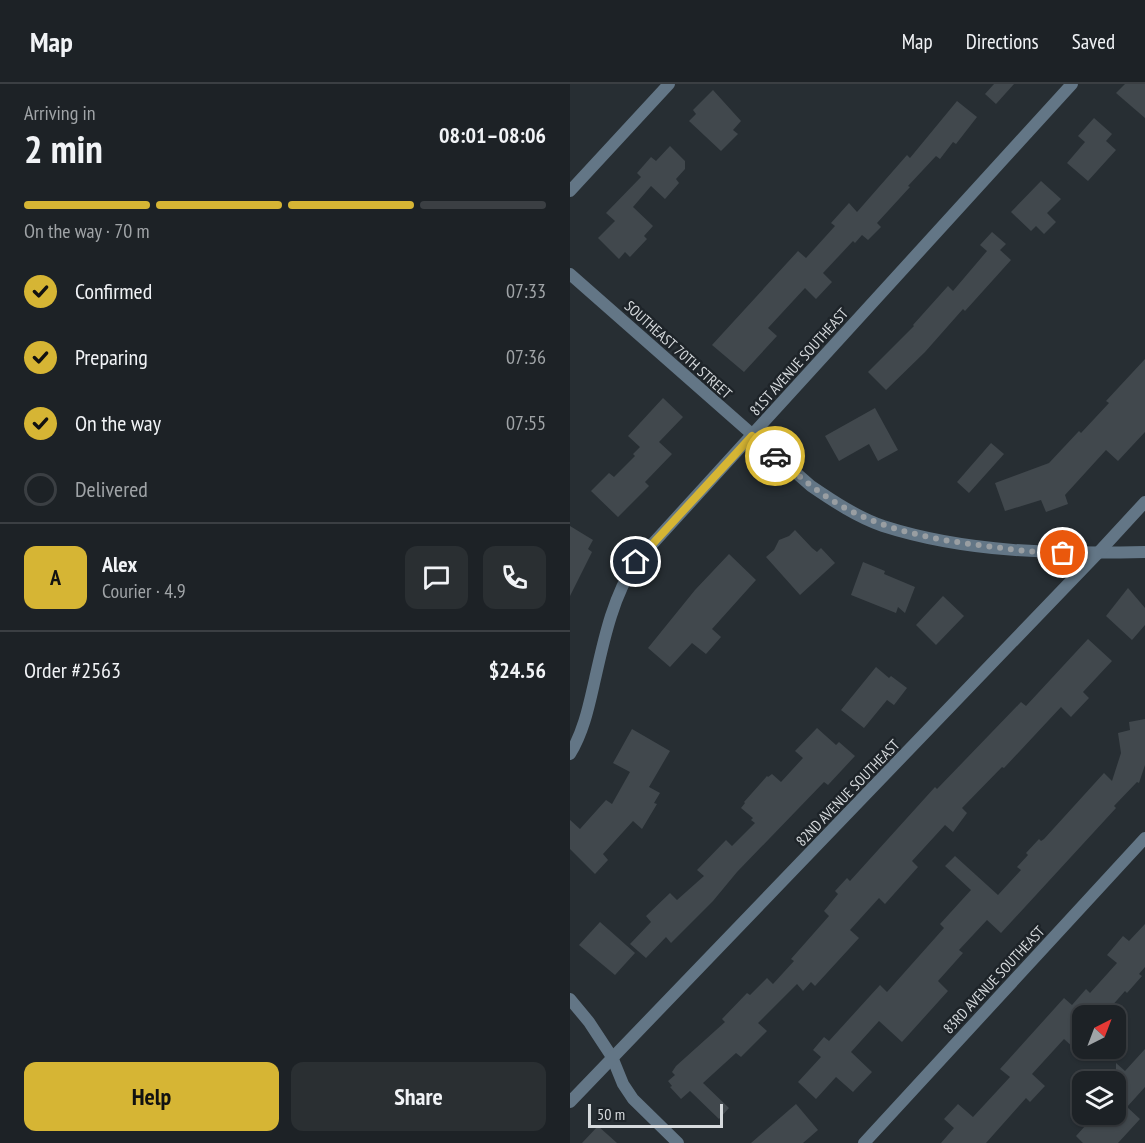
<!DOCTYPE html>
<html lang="en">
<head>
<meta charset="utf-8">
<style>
	body { margin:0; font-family:"PT Sans Narrow",sans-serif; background:#2a2f32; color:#f1f3f6; height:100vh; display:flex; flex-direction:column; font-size:22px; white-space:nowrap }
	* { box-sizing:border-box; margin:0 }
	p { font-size:20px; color:#a0a4a7 }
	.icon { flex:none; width:33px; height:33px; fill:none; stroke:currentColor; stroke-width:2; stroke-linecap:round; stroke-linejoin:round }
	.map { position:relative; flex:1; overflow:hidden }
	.details { display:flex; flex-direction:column; background:#1d2226; width:570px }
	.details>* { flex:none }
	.needle { width:39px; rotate:42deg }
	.tools { position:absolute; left:502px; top:921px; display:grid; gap:12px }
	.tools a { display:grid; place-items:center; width:54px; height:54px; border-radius:12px; background:#1d2226; box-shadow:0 2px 4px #0004,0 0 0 2px #3b3f43; font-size:30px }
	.scale { position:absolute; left:18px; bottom:15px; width:135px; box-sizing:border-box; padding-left:6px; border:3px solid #d6dadd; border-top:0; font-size:16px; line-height:21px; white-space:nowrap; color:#d6dadd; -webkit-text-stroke:4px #1e2429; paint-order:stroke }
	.pin { position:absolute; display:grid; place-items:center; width:51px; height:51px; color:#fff; margin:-26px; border:3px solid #fff; border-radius:50%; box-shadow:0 2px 6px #0007 }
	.courier { position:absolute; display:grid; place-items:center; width:60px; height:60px; margin:-30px; border:4px solid #d6b534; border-radius:50%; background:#fff; color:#222; box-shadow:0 2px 8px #0007 }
	.overview em { font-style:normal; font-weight:600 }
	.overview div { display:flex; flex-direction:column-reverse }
	.overview { display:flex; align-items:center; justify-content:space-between; height:102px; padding:0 24px }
	h1 { font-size:39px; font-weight:600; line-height:45px }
	.bar { display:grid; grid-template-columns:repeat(4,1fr); gap:9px 6px; align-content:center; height:72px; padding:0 24px }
	.bar i { height:8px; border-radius:4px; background:#3b3f43 }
	.bar .active { background:#d6b534 }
	.bar p { grid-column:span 4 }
	.line { display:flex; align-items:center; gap:15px; padding:0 24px; border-top:2px solid #3b3f43 }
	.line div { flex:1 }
	.round { display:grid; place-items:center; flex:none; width:63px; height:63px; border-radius:12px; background:#2a2f32 }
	ol { padding:0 24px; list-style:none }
	li { display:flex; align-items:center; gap:18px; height:66px }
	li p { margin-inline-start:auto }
	li .icon { padding:6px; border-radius:50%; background:#d6b534; color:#111; stroke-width:4 }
	li:last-child { color:#a0a4a7 }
	li i { width:33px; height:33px; border:3px solid #3b3f43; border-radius:50% }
	.button { display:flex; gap:12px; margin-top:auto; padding:12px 24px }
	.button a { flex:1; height:69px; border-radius:12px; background:#d6b534; color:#111; font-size:24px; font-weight:600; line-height:69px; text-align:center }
	.button a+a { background:#2a2f32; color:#f1f3f6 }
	header { display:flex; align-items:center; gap:36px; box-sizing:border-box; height:84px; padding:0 30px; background:#1d2226; border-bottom:2px solid #3b3f43 }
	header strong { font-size:28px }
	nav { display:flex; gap:33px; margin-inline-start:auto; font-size:21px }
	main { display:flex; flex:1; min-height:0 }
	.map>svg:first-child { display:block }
	.building { fill:#41484d }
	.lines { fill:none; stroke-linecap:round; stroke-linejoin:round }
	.minor { stroke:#637686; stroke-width:12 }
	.done { stroke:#999ea2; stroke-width:6; stroke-dasharray:0 10.8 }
	.route { stroke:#d6b534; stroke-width:8 }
	.labels { text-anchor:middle; stroke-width:5; stroke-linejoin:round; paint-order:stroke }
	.street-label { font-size:15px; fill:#d6dadd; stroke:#1e2429 }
</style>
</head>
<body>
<header>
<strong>Map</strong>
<nav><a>Map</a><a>Directions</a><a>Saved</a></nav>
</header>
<main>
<section class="details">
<div class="overview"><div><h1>2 min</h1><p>Arriving in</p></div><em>08:01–08:06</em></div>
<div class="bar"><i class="active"></i><i class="active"></i><i class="active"></i><i></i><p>On the way · 70 m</p></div>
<ol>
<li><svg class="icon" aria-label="check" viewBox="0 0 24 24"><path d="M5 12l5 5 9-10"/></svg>Confirmed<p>07:33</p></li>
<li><svg class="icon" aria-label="check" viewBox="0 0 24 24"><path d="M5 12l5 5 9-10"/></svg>Preparing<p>07:36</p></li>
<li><svg class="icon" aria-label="check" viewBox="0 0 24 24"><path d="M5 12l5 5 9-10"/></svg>On the way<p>07:55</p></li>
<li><i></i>Delivered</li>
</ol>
<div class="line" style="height:108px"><b class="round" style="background:#d6b534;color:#111">A</b><div><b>Alex</b><p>Courier · 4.9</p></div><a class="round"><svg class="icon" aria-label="chat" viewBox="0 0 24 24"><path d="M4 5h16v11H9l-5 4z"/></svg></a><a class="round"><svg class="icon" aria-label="phone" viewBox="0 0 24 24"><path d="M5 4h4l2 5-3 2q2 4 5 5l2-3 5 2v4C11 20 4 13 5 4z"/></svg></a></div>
<div class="line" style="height:78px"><div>Order #2563</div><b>$24.56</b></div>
<div class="button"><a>Help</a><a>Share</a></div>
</section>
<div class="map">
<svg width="575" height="1059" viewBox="0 0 575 1059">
	<rect width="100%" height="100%" fill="#272e33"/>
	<g class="building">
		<path d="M424 0H444L426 20 415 10Z"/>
		<path d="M555 0H575V34L546 9Z"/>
		<path d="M143 6 171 37 163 46 168 50 151 67 119 37 126 30 123 26Z"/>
		<path d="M387 17 407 33 386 60 383 58 370 75 366 72 338 102 340 103 307 139 311 143 298 156 292 151 285 159 283 157 253 189 262 198 246 215 235 204 198 244 207 252 174 288 142 261 228 167 236 174 265 142 261 139 279 119 287 128 337 71 340 74Z"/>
		<path d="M524 34 542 50 536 57 546 66 518 97 497 79 515 58 508 52Z"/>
		<path d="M100 62 115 77V85L106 95 109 99 95 115 81 102 63 123 83 142 74 152 77 155 60 173 55 168 49 175 28 154 45 137 36 129 71 93 67 89 81 73 86 77Z"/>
		<path d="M471 97 491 115 477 129 486 138 474 150 466 142 461 147 441 128Z"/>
		<path d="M422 148 436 160 430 166 441 176 395 227 393 225 355 268 316 306 298 288 344 242 343 241 378 202 383 207 417 167 410 161Z"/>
		<path d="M575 275V348L548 377 536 366 495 411 498 420 476 428 471 416 435 427 425 399 479 379 509 347 511 349 539 319 536 317Z"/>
		<path d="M93 314 113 333 89 358 102 370 75 398 79 402 48 433 21 407 39 389 44 393 65 372 63 370 70 363 58 352Z"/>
		<path d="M305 324 328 366 308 377 299 360 269 377 255 352Z"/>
		<path d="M421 359 434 370 399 409 387 398Z"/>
		<path d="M0 442 23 456 18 465 22 468 0 512Z"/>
		<path d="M225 446 242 464 247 468 251 464 265 479 230 511 196 473 204 466 209 456 219 452Z"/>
		<path d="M159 470 186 496 142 545 151 553 136 570 122 559 100 583 78 564 125 506Z"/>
		<path d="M293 478 315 487 314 490 345 503 335 529 328 523 326 529 281 511Z"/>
		<path d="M558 504 575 524V541L562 556 536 532Z"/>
		<path d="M373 512 394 532 366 561 346 541Z"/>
		<path d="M518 555 542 577 513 608 519 614 501 633 491 623 434 684 432 683 392 724 397 729 383 748 375 741 342 777 348 783 315 820 309 814 280 846 289 854 245 902 241 898 233 907 227 900 188 939 197 947 171 973 166 969 133 999 159 1024 149 1035 120 1007 111 1015 100 1003 102 1002 98 997 105 991 102 988 106 982 155 938 152 935 177 909 180 911 197 894 203 900 224 877 221 875 259 832 254 827 268 810 265 807 277 794 280 797 365 703 367 705 451 618 456 622Z"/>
		<path d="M306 583 319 594 321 592 337 604 324 621 317 616 294 644 271 626Z"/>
		<path d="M575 635V681L569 699 567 698 544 722 546 724 431 849 417 836 389 866 393 869 368 897 378 907 332 958 309 937 281 968 302 988 283 1008 266 993 246 1015 228 998 251 973 243 966 254 953 259 957 310 901 317 908 374 844 370 840 401 806 375 782 385 772 428 811 451 786 447 783 458 771 456 769 469 755 471 757 474 755 534 689 542 697 551 669 548 649 560 646 559 638Z"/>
		<path d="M247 644 266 661 269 658 285 672 258 701 254 698 167 788 143 817 101 859 96 853 76 874 60 860 81 838 76 832 100 809 107 816 134 792 127 786 156 756 162 762 185 739 181 736 183 734 171 724 175 719 174 718 197 692 198 693 202 690 211 698 233 674 225 667Z"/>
		<path d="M62 645 100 667 79 703 90 709 84 719 87 720 72 745 63 737 33 770 38 776 25 790 0 765V736L10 745 36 716 42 720 60 688 43 679Z"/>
		<path d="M30 838 65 869 45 891 9 861Z"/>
		<path d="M575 840V883L569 890 572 892 557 909 555 907 533 932H513V969L507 963 505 965 494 955 462 990 475 1002 460 1018 456 1014 416 1059H371L384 1044 374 1035 388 1020 403 1033 440 993 430 985 494 914 502 921 516 905 520 909 547 879 537 871 553 852 559 857Z"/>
		<path d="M575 965V1003L557 1023 570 1035 548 1059H513L506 1052 526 1030H546V979L555 987Z"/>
		<path d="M226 1020 248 1046 233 1059H181Z"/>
		<path d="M28 1042 47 1059H12Z"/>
	</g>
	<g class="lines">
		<g class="minor">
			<path d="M0 107 99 0"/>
			<path d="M0 190 241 402C263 417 287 433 313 442 397 469 488 470 575 468"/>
			<path d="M0 670C14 647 19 621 25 595 34 555 43 512 66 478L502 0"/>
			<path d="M0 915 19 938 42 973 53 1000 63 1015 108 1059"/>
			<path d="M0 1018 528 469 575 418"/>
			<path d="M294 1059 575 754"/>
		</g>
	</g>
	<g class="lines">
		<path class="done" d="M205 372C228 391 249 410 275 424 322 449 373 457 424 463 447 466 470 469 493 469"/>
		<path class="route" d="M66 478 182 352 205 372"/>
	</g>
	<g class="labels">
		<g class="street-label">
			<text transform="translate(108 266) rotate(42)" y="5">SOUTHEAST 70TH STREET</text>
			<text transform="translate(229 278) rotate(-48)" y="5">81ST AVENUE SOUTHEAST</text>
			<text transform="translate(278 709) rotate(-46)" y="5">82ND AVENUE SOUTHEAST</text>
			<text transform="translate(424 896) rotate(-47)" y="5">83RD AVENUE SOUTHEAST</text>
		</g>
	</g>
</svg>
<div class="tools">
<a><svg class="needle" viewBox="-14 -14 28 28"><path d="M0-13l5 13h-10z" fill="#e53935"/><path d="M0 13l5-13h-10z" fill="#a0a4a7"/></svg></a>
<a><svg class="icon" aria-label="layers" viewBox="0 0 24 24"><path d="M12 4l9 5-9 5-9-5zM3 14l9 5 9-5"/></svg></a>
</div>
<div class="scale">50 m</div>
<div class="pin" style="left:493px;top:469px;background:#ea580c"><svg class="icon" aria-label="bag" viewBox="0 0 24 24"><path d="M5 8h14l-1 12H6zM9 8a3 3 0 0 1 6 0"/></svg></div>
<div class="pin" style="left:66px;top:478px;background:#1f2937"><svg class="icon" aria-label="home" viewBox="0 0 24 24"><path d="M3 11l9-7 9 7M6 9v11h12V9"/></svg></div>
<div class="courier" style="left:205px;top:372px"><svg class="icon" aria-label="car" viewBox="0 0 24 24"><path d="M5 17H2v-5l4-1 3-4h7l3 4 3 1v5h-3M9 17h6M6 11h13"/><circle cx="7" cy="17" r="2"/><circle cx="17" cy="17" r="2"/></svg></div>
</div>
</main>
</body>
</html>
